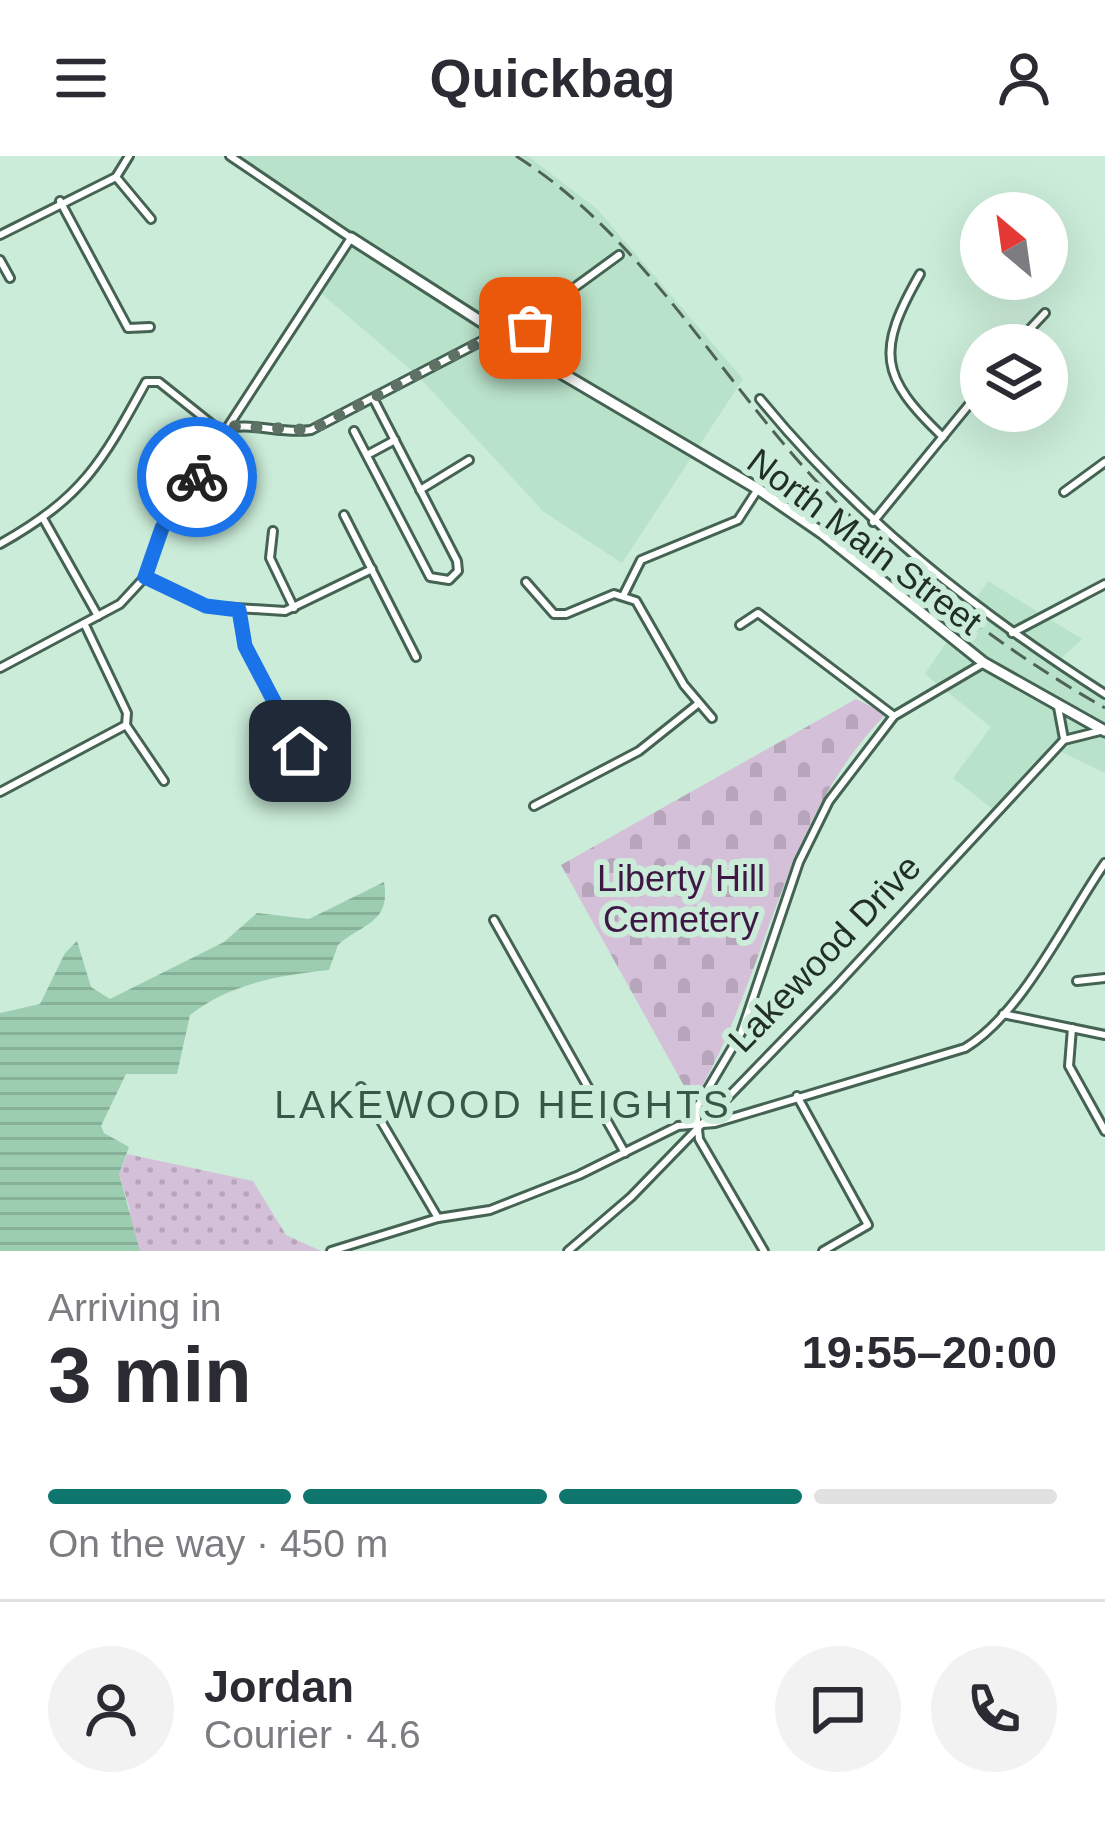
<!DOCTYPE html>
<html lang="en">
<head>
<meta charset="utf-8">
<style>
	body { margin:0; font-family:Arial,sans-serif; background:#f2f2f3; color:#2b2b33; height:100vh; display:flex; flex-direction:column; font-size:45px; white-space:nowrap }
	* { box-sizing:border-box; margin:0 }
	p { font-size:39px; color:#7c7c81 }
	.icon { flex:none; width:66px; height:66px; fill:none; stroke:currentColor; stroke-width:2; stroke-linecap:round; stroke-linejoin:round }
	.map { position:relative; height:1095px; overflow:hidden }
	.details { display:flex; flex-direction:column; background:#fff; flex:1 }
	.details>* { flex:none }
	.needle { width:78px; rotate:331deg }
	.controls { position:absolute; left:960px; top:36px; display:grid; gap:24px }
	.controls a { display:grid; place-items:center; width:108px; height:108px; border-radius:50%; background:#fff; box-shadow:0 12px 48px #0002; font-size:60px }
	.pin { position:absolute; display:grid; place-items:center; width:102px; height:102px; color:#fff; margin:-51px; border-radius:24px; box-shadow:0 6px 18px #0006 }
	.courier { position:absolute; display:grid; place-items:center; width:120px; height:120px; margin:-60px; border:9px solid #1a73e8; border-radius:50%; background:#fff; color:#222; box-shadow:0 3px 15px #0007 }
	.overview em { font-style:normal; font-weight:800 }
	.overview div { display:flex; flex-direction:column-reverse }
	.overview { display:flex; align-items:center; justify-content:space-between; height:204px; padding:0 48px }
	h1 { font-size:78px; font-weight:800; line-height:90px }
	.bar { display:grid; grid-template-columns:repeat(4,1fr); gap:18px 12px; align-content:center; height:144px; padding:0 48px }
	.bar i { height:15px; border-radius:9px; background:#e1e1e2 }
	.bar .on { background:#0f766e }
	.bar p { grid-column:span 4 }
	.line { display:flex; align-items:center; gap:30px; padding:0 48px; border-top:3px solid #e1e1e2 }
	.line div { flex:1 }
	.round { display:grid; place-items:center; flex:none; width:126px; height:126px; border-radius:63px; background:#f2f2f3 }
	header { display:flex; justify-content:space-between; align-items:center; height:156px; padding:0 48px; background:#fff; font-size:54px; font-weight:800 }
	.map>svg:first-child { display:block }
	.built { fill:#b9e2ca }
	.cemetery { fill:url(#cemetery-stones) }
	.park { fill:url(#park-dots) }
	.water { fill:url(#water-rules) }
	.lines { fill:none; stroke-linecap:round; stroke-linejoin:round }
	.minor-casing { stroke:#456352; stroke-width:12 }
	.major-casing { stroke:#456352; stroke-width:15 }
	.minor { stroke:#fff; stroke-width:6 }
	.major { stroke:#fff; stroke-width:9 }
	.rail { stroke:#4f6256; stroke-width:3; stroke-dasharray:18 9; stroke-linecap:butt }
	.done { stroke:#5d7165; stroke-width:12; stroke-dasharray:0 21.6 }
	.route { stroke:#1a73e8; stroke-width:15 }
	.labels { text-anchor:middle; stroke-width:12; stroke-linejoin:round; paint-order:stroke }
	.street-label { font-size:36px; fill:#222f27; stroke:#caecd8 }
	.park-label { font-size:36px; fill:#3e1747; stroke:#caecd8 }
	.neighbourhood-label { font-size:39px; letter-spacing:3px; fill:#395747; stroke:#caecd8 }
</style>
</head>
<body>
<header><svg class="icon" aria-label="menu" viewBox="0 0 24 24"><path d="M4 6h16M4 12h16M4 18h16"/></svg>Quickbag<svg class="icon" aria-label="person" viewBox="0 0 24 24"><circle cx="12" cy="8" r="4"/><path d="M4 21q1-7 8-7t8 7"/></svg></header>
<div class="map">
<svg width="1105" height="1095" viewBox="0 0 1105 1095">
	<defs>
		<pattern id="cemetery-stones" width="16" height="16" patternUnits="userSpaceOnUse" patternTransform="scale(3)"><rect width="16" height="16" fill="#d5c0da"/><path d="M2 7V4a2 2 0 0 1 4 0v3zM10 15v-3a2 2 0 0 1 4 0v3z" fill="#b7a5bb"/></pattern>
		<pattern id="park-dots" width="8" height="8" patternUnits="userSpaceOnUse" patternTransform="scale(3)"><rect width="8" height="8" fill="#d5c0da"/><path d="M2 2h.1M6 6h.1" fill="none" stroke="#b7a5bb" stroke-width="1.8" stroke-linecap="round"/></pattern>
		<pattern id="water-rules" width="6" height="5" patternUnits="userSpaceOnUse" patternTransform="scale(3)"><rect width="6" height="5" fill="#9dcdb1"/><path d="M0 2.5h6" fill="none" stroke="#87b098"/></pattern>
	</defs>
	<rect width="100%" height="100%" fill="#caecd8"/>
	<g class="built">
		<path d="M224 0H528L597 53 743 223 622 407 544 356 418 220 317 134 346 87Z"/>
		<path d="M988 425 1082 483 1055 508 1105 534V617L1053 592 995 655 953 622 991 571 925 518Z"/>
	</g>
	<path class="cemetery" d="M856 543 886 558C779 667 769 820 693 946L561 709Z"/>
	<path class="park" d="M127 998 253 1025 286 1079 321 1095H125L130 1054 119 1018Z"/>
	<path class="water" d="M384 726C391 768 362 767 338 789L329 814C280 819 229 828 190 859L177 918H126L101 970 104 977 129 991 119 1018 140 1095H0V857L40 848 65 797 77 785 91 831 110 843 224 786 257 757 309 763Z"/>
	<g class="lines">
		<defs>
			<g id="minor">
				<path d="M116 21 151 63"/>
				<path d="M60 45 128 172 150 171"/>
				<path d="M0 79 116 21 129 0"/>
				<path d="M0 104 10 122"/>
				<path d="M920 118C876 195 879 220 943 281"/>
				<path d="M516 189 556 145 619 99"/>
				<path d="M1015 189 1045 157"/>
				<path d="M760 243C859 364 974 454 1105 538"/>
				<path d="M354 275 430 421 449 424 458 415 457 405 373 242"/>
				<path d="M367 299 395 284"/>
				<path d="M420 334 469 304"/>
				<path d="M1064 336 1105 306"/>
				<path d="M344 359 416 501"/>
				<path d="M44 364 98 460"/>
				<path d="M873 366 981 234"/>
				<path d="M273 375 270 402 294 452"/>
				<path d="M0 388C83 341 101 308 146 226H159L219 274C251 264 279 279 311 274L497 177"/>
				<path d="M145 421 205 450 285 455 372 413"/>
				<path d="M526 426 554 458H566L614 438 636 445 684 529 712 562"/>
				<path d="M624 438 641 404 738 364 758 333"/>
				<path d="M239 454 245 490 300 595"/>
				<path d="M85 469 127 557 126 569 164 625"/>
				<path d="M740 469 758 457 894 560"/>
				<path d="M1012 477 1105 428"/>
				<path d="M0 512 120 448 145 421 162 372 351 82 230 0"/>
				<path d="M1058 551 1064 583"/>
				<path d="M0 636 126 569"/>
				<path d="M534 650 639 595 699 547"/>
				<path d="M494 764 625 997"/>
				<path d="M1077 825 1105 822"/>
				<path d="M1003 858 1105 879"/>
				<path d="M1072 872 1069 910 1105 975"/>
				<path d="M361 931 438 1062"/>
				<path d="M797 940 868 1069 823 1095"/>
				<path d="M331 1095 438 1062 490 1054 579 1019 678 970 715 967 965 892C1023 857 1066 763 1105 707"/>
				<path d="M568 1095 631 1041 834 832 1064 584 1100 575"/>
				<path d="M764 1095 699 983 696 953 741 877 799 706 829 645 894 560 984 507"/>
			</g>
			<path id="major" d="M351 82 563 218 758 333 822 377 984 507 1105 575"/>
		</defs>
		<use href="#minor" class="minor-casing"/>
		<use href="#major" class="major-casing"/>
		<use href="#minor" class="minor"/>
		<use href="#major" class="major"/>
		<path class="rail" d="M516 0C630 72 702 192 788 293 874 395 989 486 1105 552"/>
	</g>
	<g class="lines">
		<path class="done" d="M197 321 232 270 311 274 497 177 516 189 530 172"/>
		<path class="route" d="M197 321 162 372 145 421 206 450 239 454 245 490 300 595"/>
	</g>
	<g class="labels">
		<g class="street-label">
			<text transform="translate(865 385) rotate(37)" y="13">North Main Street</text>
			<text transform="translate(824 797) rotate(-46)" y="13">Lakewood Drive</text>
		</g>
		<g class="park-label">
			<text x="681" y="735">Liberty Hill<tspan x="681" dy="41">Cemetery</tspan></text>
		</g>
		<g class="neighbourhood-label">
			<text x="503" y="962">LAKEWOOD HEIGHTS</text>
		</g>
	</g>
</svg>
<div class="controls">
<a><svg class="needle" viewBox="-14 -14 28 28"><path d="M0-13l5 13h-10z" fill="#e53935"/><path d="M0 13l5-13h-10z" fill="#7c7c81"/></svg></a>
<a><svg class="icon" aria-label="layers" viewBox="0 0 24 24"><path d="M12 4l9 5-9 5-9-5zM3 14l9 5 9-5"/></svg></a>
</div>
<div class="pin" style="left:530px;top:172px;background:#ea580c"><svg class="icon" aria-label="bag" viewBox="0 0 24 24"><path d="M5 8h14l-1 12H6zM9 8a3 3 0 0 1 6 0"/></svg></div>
<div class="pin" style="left:300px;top:595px;background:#1f2937"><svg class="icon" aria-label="home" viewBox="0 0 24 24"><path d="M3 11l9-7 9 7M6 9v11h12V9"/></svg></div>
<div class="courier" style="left:197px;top:321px"><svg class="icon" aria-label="bike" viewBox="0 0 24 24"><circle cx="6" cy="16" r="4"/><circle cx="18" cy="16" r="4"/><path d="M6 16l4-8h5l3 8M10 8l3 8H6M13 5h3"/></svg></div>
</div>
<section class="details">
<div class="overview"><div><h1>3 min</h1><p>Arriving in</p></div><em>19:55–20:00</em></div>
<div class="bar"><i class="on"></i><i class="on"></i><i class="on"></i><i></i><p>On the way · 450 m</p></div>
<div class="line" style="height:216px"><a class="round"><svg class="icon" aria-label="person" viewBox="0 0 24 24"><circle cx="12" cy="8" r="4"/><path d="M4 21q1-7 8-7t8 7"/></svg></a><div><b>Jordan</b><p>Courier · 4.6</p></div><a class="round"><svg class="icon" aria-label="chat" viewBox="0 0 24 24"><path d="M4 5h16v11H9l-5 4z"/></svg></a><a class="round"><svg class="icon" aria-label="phone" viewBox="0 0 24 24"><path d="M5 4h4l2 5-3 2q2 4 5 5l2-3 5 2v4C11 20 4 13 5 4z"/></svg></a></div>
</section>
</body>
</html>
